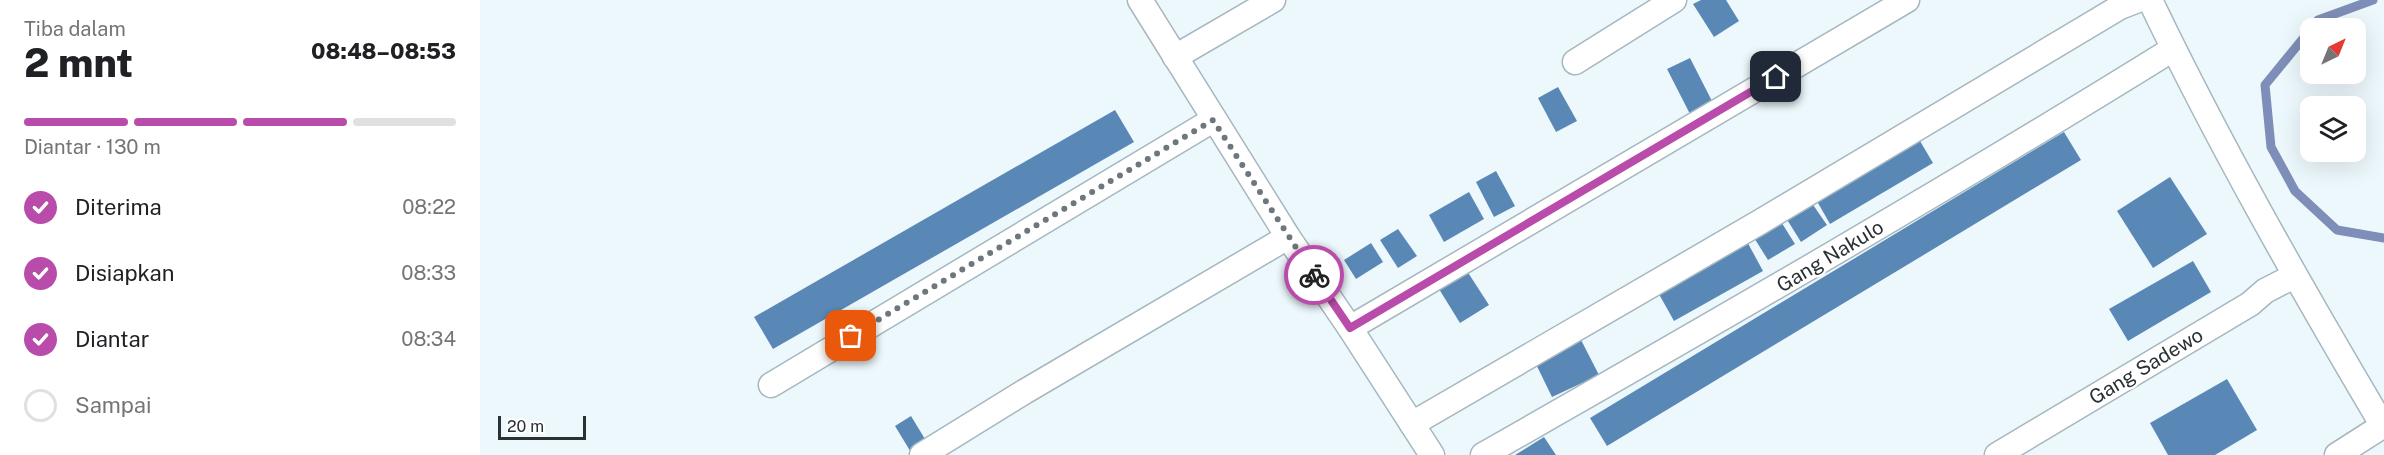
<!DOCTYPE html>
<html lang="id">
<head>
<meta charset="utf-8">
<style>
	body { margin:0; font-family:"Public Sans",sans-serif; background:#f6f6f6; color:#202124; height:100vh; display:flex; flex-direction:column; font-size:22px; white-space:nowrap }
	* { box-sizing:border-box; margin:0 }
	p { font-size:20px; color:#757577 }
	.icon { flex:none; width:33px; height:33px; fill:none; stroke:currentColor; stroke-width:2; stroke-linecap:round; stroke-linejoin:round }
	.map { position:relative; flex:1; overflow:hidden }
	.sheet { display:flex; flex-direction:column; background:#fff; width:480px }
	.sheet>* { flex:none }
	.needle { width:39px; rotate:43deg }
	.tools { position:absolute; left:1820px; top:18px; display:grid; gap:12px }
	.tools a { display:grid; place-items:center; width:66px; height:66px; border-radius:12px; background:#fff; box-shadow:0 6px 24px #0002; font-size:30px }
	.scale { position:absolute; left:18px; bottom:15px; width:88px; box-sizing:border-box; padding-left:6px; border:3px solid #2a3135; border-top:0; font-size:16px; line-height:21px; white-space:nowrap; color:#2a3135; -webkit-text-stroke:4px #fff; paint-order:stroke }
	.pin { position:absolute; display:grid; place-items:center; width:51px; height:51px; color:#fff; margin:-26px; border-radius:12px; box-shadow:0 3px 9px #0006 }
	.courier { position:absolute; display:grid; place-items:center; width:60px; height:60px; margin:-30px; border:4px solid #b94cab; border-radius:50%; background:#fff; color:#222; box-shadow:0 2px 8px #0007 }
	.overview em { font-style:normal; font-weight:800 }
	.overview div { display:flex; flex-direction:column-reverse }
	.overview { display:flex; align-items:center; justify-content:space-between; height:102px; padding:0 24px }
	h1 { font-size:39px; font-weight:800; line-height:45px }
	.bar { display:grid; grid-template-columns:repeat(4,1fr); gap:9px 6px; align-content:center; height:72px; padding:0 24px }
	.bar i { height:8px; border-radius:4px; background:#e0e0e0 }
	.bar .active { background:#b94cab }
	.bar p { grid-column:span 4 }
	ol { padding:0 24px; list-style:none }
	li { display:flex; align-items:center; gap:18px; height:66px }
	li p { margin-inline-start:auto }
	li .icon { padding:6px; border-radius:50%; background:#b94cab; color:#fff; stroke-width:4 }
	li:last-child { color:#757577 }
	li i { width:33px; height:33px; border:3px solid #e0e0e0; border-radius:50% }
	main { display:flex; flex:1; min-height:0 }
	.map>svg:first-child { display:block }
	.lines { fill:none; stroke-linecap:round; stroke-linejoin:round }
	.stream { stroke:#7f8eb8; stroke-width:9 }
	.building { fill:#5a88b6 }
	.minor-casing { stroke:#a6b7c0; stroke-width:27 }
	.minor { stroke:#fff; stroke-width:24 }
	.done { stroke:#6e777b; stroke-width:6; stroke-dasharray:0 10.8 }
	.route { stroke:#b94cab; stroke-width:8 }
	.labels { text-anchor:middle; stroke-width:5; stroke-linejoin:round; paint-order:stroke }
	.street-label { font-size:20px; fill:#2a3135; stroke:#fff }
</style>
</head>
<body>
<main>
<section class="sheet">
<div class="overview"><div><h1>2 mnt</h1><p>Tiba dalam</p></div><em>08:48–08:53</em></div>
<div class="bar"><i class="active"></i><i class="active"></i><i class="active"></i><i></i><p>Diantar · 130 m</p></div>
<ol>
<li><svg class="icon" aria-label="check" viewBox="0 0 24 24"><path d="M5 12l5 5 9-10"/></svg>Diterima<p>08:22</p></li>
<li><svg class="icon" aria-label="check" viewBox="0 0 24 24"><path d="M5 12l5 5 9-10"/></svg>Disiapkan<p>08:33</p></li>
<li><svg class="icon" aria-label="check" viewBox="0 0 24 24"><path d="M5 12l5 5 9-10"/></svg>Diantar<p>08:34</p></li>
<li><i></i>Sampai</li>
</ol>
</section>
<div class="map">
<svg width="1904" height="455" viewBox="0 0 1904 455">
	<rect width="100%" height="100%" fill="#edf8fd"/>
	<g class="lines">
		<g class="stream">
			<path d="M1831 28 1838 20 1893 0"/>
			<path d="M1830 30 1785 85 1791 147 1815 191 1857 230 1904 238"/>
		</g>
	</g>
	<g class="building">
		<path d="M1221 0H1246L1259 21 1234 37 1213 4Z"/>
		<path d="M1210 58 1233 103 1210 114 1187 69Z"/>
		<path d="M1078 87 1097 121 1076 132 1058 98Z"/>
		<path d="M635 110 654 142 293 349 274 317Z"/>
		<path d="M1584 132 1601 160 1127 446 1110 418Z"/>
		<path d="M1437 136 1453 163 1350 224 1334 196Z"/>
		<path d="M1016 171 1035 206 1014 217 996 182Z"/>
		<path d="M1690 177 1727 234 1673 268 1637 211Z"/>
		<path d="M989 192 1004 219 964 242 949 215Z"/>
		<path d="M1331 202 1347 225 1321 242 1306 218Z"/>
		<path d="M1298 217 1315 244 1288 260 1271 233Z"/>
		<path d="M918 229 937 256 918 268 900 240Z"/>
		<path d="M1264 236 1283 271 1194 321 1175 287Z"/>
		<path d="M891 243 903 262 876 279 864 260Z"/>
		<path d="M1713 261 1731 292 1648 341 1629 309Z"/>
		<path d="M987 271 1009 305 980 323 959 289Z"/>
		<path d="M1099 336 1119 375 1072 397 1053 358Z"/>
		<path d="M1747 379 1777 430 1735 455H1688L1670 423Z"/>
		<path d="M431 416 448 444 432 454 415 426Z"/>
		<path d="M1064 437 1076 455H1035Z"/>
	</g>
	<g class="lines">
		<defs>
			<g id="minor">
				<path d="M660 0 808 237 870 328 952 455"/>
				<path d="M1670 0C1740 146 1820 286 1903 426"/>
				<path d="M695 57 793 0"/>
				<path d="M1095 62 1194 0"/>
				<path d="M870 328 1427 0"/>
				<path d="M291 385 733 120"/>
				<path d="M932 424 1280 222 1640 7 1658 0"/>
				<path d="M442 455 544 392 808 237"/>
				<path d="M1003 455C1235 323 1466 190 1693 49"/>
				<path d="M1517 455 1770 304 1785 291 1814 276"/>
				<path d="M1857 455 1904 425"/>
			</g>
		</defs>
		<use href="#minor" class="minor-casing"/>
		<use href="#minor" class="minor"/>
	</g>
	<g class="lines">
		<path class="done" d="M371 336 733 120 834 275"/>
		<path class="route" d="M834 275 870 328 1296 77"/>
	</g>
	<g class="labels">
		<g class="street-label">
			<text transform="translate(1350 256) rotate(-31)" y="7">Gang Nakulo</text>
			<text transform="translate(1666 366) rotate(-31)" y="7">Gang Sadewo</text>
		</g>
	</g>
</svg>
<div class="tools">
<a><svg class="needle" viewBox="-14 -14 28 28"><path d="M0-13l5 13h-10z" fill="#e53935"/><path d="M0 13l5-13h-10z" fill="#757577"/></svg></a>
<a><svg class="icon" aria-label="layers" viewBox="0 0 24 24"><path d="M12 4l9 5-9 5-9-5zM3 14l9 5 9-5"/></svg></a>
</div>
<div class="scale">20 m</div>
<div class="pin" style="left:371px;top:336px;background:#ea580c"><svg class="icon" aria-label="bag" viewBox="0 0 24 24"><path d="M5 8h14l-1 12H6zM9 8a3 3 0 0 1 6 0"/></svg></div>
<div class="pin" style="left:1296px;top:77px;background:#1f2937"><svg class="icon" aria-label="home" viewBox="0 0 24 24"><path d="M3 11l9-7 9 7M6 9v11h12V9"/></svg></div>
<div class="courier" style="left:834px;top:275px"><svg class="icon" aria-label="bike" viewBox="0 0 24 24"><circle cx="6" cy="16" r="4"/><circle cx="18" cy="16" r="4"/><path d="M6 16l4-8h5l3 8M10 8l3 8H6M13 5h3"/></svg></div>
</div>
</main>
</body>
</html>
